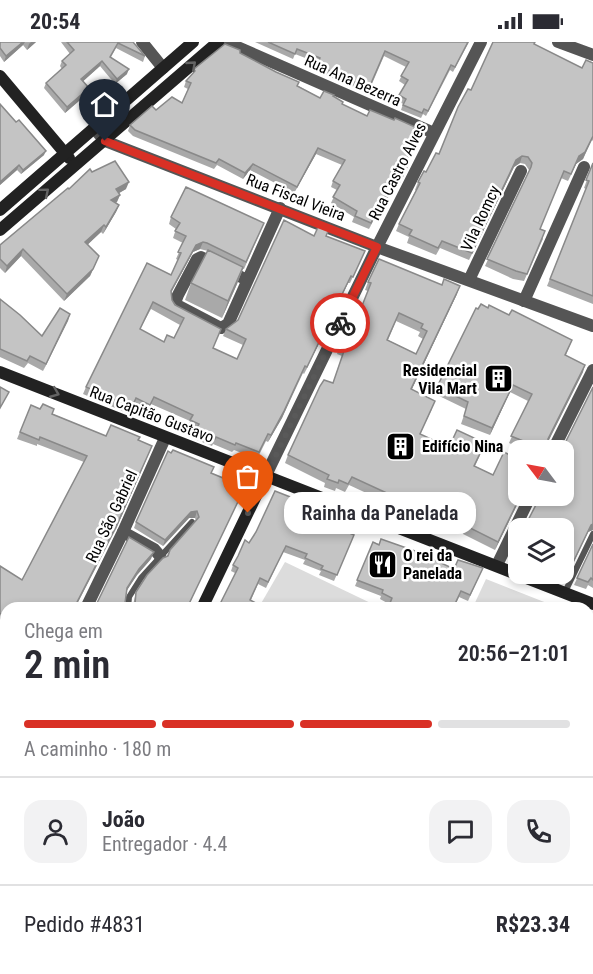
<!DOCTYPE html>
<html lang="pt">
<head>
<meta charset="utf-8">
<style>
	body { margin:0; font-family:"Roboto Condensed",sans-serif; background:#f2f2f3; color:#2b2b33; height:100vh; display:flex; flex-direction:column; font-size:22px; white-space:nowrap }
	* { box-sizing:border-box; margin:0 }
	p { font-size:20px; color:#7c7c81 }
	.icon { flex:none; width:33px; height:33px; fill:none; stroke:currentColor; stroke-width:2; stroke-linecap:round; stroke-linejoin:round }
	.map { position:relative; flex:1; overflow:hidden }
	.panel { position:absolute; left:0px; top:560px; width:594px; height:374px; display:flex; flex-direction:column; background:#fff; border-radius:18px 18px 0 0; box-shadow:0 3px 9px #0003 }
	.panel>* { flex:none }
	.needle { width:39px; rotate:302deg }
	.buttons { position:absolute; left:508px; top:398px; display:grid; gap:12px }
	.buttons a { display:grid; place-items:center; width:66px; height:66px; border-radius:12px; background:#fff; box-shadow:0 3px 9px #0003; font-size:30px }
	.pin { position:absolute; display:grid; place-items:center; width:51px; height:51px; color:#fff; margin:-62px -26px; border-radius:50% 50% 50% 0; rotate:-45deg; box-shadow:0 0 6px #0007 }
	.pin .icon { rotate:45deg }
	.courier { position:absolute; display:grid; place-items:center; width:60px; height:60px; margin:-30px; border:4px solid #d93025; border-radius:50%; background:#fff; color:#222; box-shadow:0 2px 8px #0007 }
	.bubble { position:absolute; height:42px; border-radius:18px; background:#fff; box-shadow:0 3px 9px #0003; font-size:20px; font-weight:600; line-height:42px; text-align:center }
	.summary em { font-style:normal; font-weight:600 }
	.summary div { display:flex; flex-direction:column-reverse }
	.summary { display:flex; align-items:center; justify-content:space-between; height:102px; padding:0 24px }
	h1 { font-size:39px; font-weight:600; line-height:45px }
	.bar { display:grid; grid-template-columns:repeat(4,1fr); gap:9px 6px; align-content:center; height:72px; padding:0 24px }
	.bar i { height:8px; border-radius:4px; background:#e1e1e2 }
	.bar .current { background:#d93025 }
	.bar p { grid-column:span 4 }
	.line { display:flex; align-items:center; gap:15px; padding:0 24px; border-top:2px solid #e1e1e2 }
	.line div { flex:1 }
	.round { display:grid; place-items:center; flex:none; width:63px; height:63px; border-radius:18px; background:#f2f2f3 }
	.status { display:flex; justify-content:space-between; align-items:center; height:42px; padding:0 30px; background:#fff; direction:ltr }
	.status svg { height:16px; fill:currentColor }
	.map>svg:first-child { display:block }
	.green { fill:#dcdcdc }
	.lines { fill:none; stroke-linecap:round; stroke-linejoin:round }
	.stream { stroke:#a3a3a3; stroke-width:4.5 }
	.lane { stroke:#555; stroke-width:6 }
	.street { stroke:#555; stroke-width:12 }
	.secondary { stroke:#222; stroke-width:12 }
	.wall { fill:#a9a9a9; fill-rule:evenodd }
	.shaded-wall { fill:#898989 }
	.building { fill:#c4c4c4; stroke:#898989; stroke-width:1.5; fill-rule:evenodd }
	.oneway { stroke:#646464 }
	.done { stroke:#595959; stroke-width:6; stroke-dasharray:0 10.8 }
	.route { stroke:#d93025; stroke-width:8 }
	.labels { text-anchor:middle; stroke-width:5; stroke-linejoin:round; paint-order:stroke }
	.street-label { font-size:16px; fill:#000; stroke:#fff }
	.poi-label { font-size:16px; font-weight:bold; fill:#000; stroke:#fff; text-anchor:start }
</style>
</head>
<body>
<div class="status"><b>20:54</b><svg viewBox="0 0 49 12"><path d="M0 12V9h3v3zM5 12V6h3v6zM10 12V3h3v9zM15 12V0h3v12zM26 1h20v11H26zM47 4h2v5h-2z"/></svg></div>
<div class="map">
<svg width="593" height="932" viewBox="0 0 593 932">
	<rect width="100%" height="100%" fill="#fff"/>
	<g class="green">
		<path d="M285 520 379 565H259Z"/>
		<path d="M486 537 557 565H473Z"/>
		<path d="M588 578 593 580V932H79L83 927H588Z"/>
	</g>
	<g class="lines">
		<path class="stream" d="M227 932 228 927"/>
		<g class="lane">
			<path d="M565 550 593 492"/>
			<path d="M128 566 129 555 141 536 192 480"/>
		</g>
		<g class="street">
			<path d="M142 0 163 26"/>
			<path d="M226 0 434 91"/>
			<path d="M558 0 593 13"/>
			<path d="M94 86 105 99 377 205 593 284"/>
			<path d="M247 238 201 215 197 217 178 253 176 258 177 263 221 286 228 282 280 166"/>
			<path d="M469 238 521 129"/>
			<path d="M524 259 584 125"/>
			<path d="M553 408 593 328"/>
			<path d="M266 433 377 205 481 0"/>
			<path d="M123 490 154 507 160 514"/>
			<path d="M497 523 531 453"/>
			<path d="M86 566 123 490 165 396"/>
			<path d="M0 721 6 711"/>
			<path d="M0 748 6 751"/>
			<path d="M8 927 19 932"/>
		</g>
		<g class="secondary">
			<path d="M0 34 69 116"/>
			<path d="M0 168 193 0"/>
			<path d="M0 188 218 0"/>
			<path d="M0 330 593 562"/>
			<path d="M202 566 266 433"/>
			<path d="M0 921 6 911"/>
		</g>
	</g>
	<g class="wall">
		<path d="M0 0H36L27 8 23 3 4 20 0 14Z"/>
		<path d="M61 0H133L145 14 143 20 116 6 111 15 127 32 115 42 100 24 83 39 89 46 87 52 65 71 44 46 46 41 62 27 60 24 62 19 70 12Z"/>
		<path d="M255 0H469L453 30 450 28 426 74 423 72 421 76 401 68 403 62 397 58 405 43 399 39 406 25 384 14 368 51 315 28 318 21 295 12 293 17Z"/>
		<path d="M534 2 582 26 593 21V99L592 98 583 117 576 122 568 139 561 136 540 187 543 197 524 239 513 237 485 224 529 130V128L525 122 520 121 514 125 469 218 440 206 436 213 407 201 409 195 396 189 399 182 416 148H415L418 140 439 112 471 48Z"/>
		<path d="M240 11 320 56 333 54 342 62 367 74 414 87 418 96 406 119 408 123 406 129 400 141 396 139 387 158 385 157 381 163 369 187 352 180 354 175 331 161 337 148 331 145 333 139 342 123 316 112 294 151 250 128 243 137 217 123 214 127 133 94 128 89 130 83 156 68 182 61 188 47 184 45 186 39 193 32 194 27Z"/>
		<path d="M0 62 44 113 21 132 17 128 0 143Z"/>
		<path d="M593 121V262L547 244 586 147 584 146Z"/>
		<path d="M92 130 126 147 119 151 120 153 116 161 119 163 116 170 103 192 101 190 88 202 96 221 90 234 64 259 21 214 5 231 0 226V203L69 147Z"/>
		<path d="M171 175 261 188 244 227H243L237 242 222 276 185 258 191 241 208 209 200 207 193 210 171 251 172 258 213 306 237 317 243 303 223 294 226 287 238 278 314 194 329 187 326 194 362 216 350 241H348L344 249 304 332 303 331 282 376 268 400 266 399 257 417 234 408 232 410 213 402 212 404 192 396 195 388 188 385 190 379 151 362 147 370 134 363 129 372 83 352 86 345 171 233 178 218 176 217 183 201 173 196 176 187 169 182ZM151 267 180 283 174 296 164 300 140 287Z"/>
		<path d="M368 240 457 252 412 347 432 367 420 392 446 404 450 403 482 409 475 424 493 433 519 418V437L515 444 521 453 495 508 463 492 467 481 448 472 443 482 389 459 388 461 349 443 345 450 336 446 335 449 324 445 325 441 285 421 288 413 333 341 342 314 337 312 340 304 358 274 368 249 365 248ZM396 279 420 290 418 294 423 297 416 312 388 298Z"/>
		<path d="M0 257 42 294 70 272 43 329 28 321 24 326 0 315Z"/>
		<path d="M488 266 572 298 566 313 583 330 548 399V405L552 408H525L509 401 528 359 510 350 490 393 461 382 466 367 435 352 437 345 478 267Z"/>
		<path d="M593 345V488L588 490 564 540 544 531H564L563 405Z"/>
		<path d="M31 363 106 394 139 398 152 404 116 487 6 566V583L0 579V524L22 538 84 420 37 402V404L17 397Z"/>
		<path d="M211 432 245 445 187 566H95L97 561 151 517 137 533 126 549 125 561 130 565 133 563 136 550 196 479 195 476H189L163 504 134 486 136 480Z"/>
		<path d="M301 465 334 484 354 493 334 539 319 533 321 529 303 522 305 518 283 510 266 546 258 542 251 558 235 531 231 529 233 523 249 501Z"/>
		<path d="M519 496V520L510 516Z"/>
		<path d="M373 500 454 527 483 526 468 559 459 555 454 566H388L389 562 380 557 381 554 355 544Z"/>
		<path d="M593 502V546L588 543 586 547 574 543Z"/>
		<path d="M6 721V735L4 733 5 732 1 729 3 723Z"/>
	</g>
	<g class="shaded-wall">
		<path d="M23 0H25L23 3 4 20 6 14Z"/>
		<path d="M31 0H36L27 8 29 2Z"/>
		<path d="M102 19 100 24 79 43 81 37Z"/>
		<path d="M129 27 127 32 115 42 117 37Z"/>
		<path d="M89 46 87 52 65 71 67 65Z"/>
		<path d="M593 94 583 117 576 122 568 139 579 114Z"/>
		<path d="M318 106 316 112 294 151 297 145Z"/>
		<path d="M46 109 44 113 21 132 23 128Z"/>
		<path d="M522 114 520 121 514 125 469 218 516 118Z"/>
		<path d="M253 122 250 128 243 137 245 131Z"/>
		<path d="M19 123 17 128 0 143V140Z"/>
		<path d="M129 140 126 147 114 154 116 147Z"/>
		<path d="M387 151 385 157 381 163 369 187 383 157Z"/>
		<path d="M120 153 117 160 108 165 111 158Z"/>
		<path d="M119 163 116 170 103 192 106 185Z"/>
		<path d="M104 183 101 190 83 207 85 200Z"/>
		<path d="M203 200 200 207 193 210 168 256 171 249 196 203Z"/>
		<path d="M23 207 21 214 5 231 7 224Z"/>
		<path d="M99 214 90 234 64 259 67 252Z"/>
		<path d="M243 225 237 242 222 276 228 259Z"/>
		<path d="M351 234 348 241 304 332 307 325Z"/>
		<path d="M460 244 457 252 408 355 411 347Z"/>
		<path d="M70 272 68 279 43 329 46 322Z"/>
		<path d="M585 323 583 330 546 404 548 397Z"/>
		<path d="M305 324 282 376 268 400 271 393Z"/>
		<path d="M513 343 510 350 490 393 492 386Z"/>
		<path d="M152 404 116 487 75 566H74Z"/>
		<path d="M521 453 520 457 495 508 498 500Z"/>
		<path d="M197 469 195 476H189L163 504 165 498 191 470Z"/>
		<path d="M593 482V488L588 490 564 540 591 483Z"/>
		<path d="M154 510 151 517 137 533 124 553 127 546 139 527Z"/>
		<path d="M6 698V703L0 706V703L2 700Z"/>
		<path d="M6 822V825L0 834V832Z"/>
	</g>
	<g class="building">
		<path d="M0 0H23L6 14 0 6Z"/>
		<path d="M67 0H133L145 14 118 1 110 15 129 27 117 37 102 19 81 37 89 46 67 65 46 41 66 23 62 19 74 8Z"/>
		<path d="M268 0H468L455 25 451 23 428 69 424 67 422 71 403 63 406 57 399 53 408 38 401 34 409 20 385 9 369 46 317 23 320 16 297 7 295 12Z"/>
		<path d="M493 0H535L534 2 582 26 586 18 593 21V94L585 110 579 114 571 132 564 129 540 187 545 189 527 232 516 229 487 217 531 125 532 121 528 115 522 114 516 118 472 211 442 199 438 206 409 193 412 188 399 182 420 141 418 140 424 129 426 130 436 111 439 112 458 65 468 47 471 48Z"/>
		<path d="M225 2 240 8V11L276 30 299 40 297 44 320 56 324 49 334 53 333 54 343 60 342 62 367 74 370 68 394 78 395 76 415 85 414 87 420 90 406 119 408 123 402 135 398 133 389 152 387 151 383 157 371 181 355 174 357 169 333 155 340 143 333 139 345 118 318 106 297 145 253 122 245 131 219 117 216 121 135 88 130 83 152 64 156 68 172 55 182 61 191 41 186 39 195 29 194 27Z"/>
		<path d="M0 62 16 80 19 78 46 109 23 128 19 123 0 140Z"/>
		<path d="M115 119 129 140 116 147 120 153 111 158 119 163 106 185 104 183 85 200 99 214 93 227 67 252 23 207 7 224 0 217V203L68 146 69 147 90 127 92 130Z"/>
		<path d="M593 121V254L550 237 589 139 586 138Z"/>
		<path d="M186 145 264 181 246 220 207 201 203 200 196 203 171 249 172 258 175 263 221 287 213 306 237 317 246 297 226 287 238 278 284 178 314 194 319 183 329 187 326 194 365 209 353 235 351 234 347 242 307 325 305 324 284 369 271 393 268 392 259 410 236 401 235 403 216 395 215 397 195 389 199 382 190 378 193 373 154 355 150 363 136 356 132 365 86 345 147 221 171 233 181 211 178 210 186 194 175 189 180 181 171 175ZM153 260 184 276 174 296 167 293 164 300 140 287Z"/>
		<path d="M208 208 243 225 228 259 191 241Z"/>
		<path d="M379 217 442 243 444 237 460 244 411 347 435 359 420 392 446 404 447 402 450 403 457 388 485 401 474 424 493 433 504 410 519 418V435L515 444 519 446V453H521L498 500 466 484 471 473 451 464 446 474 392 451 391 453 352 435 348 442 339 438 338 441 327 437 329 433 288 413 320 344 324 338 333 341 345 306 340 304 355 272 358 274 371 241 368 240ZM399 271 423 282 421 286 427 289 416 312 387 298Z"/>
		<path d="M0 257 20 273 42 294 60 266 70 272 46 322 30 314 27 319 0 307Z"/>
		<path d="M481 262 488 266 489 263 509 273 512 268 572 298 565 313 585 323 548 397V405L552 408H545L511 394 532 352 513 343 492 386 464 374 468 360 437 345 476 266 478 267Z"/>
		<path d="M0 345 9 350 0 366Z"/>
		<path d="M593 345V482L591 483 567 533 563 531H564V486H524L541 453H564V408H560L563 405Z"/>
		<path d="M43 362 54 367 52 372 106 394 111 383 140 395 138 398 152 404 118 480 74 566H6V575L0 571V524L22 538 87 414 40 395 39 398 20 390 31 363 40 367Z"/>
		<path d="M173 408 214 425 211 431 245 445 187 566H104L97 561 129 495 154 510 139 527 127 546 125 561 130 565 135 562 136 550 147 533 163 516 168 514 170 508 199 475 197 469 191 470 165 498 136 480 168 409 171 411Z"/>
		<path d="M275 449 303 460 301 465 335 479 334 484 354 493 337 533 321 527 323 524 305 516 307 512 286 504 268 540 260 536 250 558 256 561 254 566H218L238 526 233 523 238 514 245 498 249 501 256 490Z"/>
		<path d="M519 496V512L513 509Z"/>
		<path d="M381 497 415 509 454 527 458 518 483 526 470 553 461 549 453 566H388L392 556 382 551 383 548 357 538 373 500 379 503Z"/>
		<path d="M593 502V538L591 536 588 540 577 536Z"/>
		<path d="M6 652V698L2 700 0 703V661Z"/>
		<path d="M0 758 6 763 2 768 6 770V822L0 832V794L1 793 0 792Z"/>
		<path d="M0 853 5 856 0 864Z"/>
		<path d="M54 927H76L73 932H52Z"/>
	</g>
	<defs><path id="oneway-chevron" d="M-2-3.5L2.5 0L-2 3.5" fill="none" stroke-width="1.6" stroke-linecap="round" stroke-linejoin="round" transform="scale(1.5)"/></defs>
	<g class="oneway">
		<use href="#oneway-chevron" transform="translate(192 23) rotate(-41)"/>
		<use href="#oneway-chevron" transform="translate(45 150) rotate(-40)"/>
		<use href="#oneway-chevron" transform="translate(55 351) rotate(22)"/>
	</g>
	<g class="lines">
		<path class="done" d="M248 471 340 281"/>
		<path class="route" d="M105 99 377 205 340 281"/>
	</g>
	<defs>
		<symbol id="building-square" viewBox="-11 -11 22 22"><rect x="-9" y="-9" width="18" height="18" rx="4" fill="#000" stroke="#fff"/><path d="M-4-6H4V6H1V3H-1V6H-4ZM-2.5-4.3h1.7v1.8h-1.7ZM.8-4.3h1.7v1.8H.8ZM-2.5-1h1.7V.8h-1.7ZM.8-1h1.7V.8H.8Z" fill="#fff"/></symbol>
		<symbol id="restaurant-square" viewBox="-11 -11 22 22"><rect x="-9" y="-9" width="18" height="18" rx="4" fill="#000" stroke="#fff"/><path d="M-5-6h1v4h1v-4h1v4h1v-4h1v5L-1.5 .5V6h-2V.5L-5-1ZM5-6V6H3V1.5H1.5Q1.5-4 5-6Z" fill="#fff"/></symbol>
	</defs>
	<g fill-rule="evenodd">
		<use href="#building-square" x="482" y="320" width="33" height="33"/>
		<use href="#building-square" x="384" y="388" width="33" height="33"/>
		<use href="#restaurant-square" x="366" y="506" width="33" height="33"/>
	</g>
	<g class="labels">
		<g class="street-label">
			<text transform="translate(353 38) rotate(24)" y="6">Rua Ana Bezerra</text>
			<text transform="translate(397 129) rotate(-63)" y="6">Rua Castro Alves</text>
			<text transform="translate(296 155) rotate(21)" y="6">Rua Fiscal Vieira</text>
			<text transform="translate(480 176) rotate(-65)" y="6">Vila Romcy</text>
			<text transform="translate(152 372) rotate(21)" y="6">Rua Capitão Gustavo</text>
			<text transform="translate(111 474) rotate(-65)" y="6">Rua São Gabriel</text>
		</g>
		<g class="poi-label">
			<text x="477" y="334" text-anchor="end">Residencial<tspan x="477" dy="18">Vila Mart</tspan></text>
			<text x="422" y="410">Edifício Nina</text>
			<text x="403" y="519">O rei da<tspan x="403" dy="18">Panelada</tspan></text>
		</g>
	</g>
</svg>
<div class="buttons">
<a><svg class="needle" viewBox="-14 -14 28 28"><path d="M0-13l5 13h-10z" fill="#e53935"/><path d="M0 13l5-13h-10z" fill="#7c7c81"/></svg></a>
<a><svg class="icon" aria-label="layers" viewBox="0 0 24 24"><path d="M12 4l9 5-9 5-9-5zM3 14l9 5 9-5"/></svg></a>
</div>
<div class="pin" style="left:248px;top:471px;background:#ea580c"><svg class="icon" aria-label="bag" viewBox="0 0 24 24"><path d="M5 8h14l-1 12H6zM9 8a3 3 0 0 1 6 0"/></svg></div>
<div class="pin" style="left:105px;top:99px;background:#1f2937"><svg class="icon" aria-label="home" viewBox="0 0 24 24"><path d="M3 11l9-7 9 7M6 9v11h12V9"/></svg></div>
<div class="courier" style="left:340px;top:281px"><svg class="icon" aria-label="bike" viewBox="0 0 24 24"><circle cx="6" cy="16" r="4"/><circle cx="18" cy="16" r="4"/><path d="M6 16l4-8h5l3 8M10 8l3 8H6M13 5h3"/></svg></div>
<div class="bubble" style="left:284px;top:450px;width:192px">Rainha da Panelada</div>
<section class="panel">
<div class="summary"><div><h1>2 min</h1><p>Chega em</p></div><em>20:56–21:01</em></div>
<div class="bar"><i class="current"></i><i class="current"></i><i class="current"></i><i></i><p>A caminho · 180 m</p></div>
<div class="line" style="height:108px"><a class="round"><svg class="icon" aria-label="person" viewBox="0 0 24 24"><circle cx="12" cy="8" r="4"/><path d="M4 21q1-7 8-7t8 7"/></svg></a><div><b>João</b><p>Entregador · 4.4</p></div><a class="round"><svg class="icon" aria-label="chat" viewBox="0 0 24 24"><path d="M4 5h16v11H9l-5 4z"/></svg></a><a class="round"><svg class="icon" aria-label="phone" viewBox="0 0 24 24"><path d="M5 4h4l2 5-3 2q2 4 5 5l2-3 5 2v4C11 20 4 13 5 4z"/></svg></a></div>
<div class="line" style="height:78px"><div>Pedido #4831</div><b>R$23.34</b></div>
</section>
</div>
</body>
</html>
